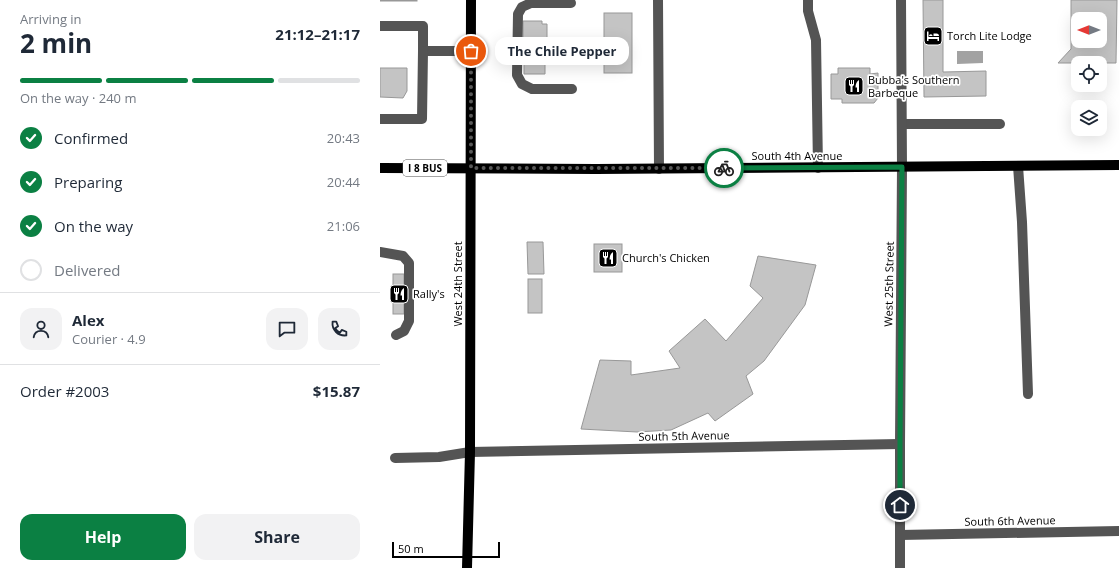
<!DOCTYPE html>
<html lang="en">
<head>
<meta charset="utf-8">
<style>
	body { margin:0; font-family:"Open Sans",sans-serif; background:#f2f2f3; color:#1f2937; height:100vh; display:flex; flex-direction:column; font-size:15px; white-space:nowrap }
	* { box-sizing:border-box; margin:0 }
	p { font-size:13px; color:#747a83 }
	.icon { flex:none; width:22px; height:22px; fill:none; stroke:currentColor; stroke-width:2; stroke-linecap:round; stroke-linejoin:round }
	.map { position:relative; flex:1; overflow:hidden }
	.panel { display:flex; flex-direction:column; background:#fff; width:380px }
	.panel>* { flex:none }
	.needle { width:26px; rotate:270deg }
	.fabs { position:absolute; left:691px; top:12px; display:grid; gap:8px }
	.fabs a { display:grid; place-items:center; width:36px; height:36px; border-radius:8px; background:#fff; box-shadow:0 4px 16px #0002; font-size:20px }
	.scale { position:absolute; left:12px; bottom:10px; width:108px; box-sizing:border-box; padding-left:4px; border:2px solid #000; border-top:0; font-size:11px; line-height:14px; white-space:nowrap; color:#000; -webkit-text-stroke:3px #fff; paint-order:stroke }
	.pin { position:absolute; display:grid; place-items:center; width:34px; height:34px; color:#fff; margin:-17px; border:2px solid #fff; border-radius:50%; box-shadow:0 1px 4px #0007 }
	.courier { position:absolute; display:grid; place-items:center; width:40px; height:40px; margin:-20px; border:3px solid #0b8043; border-radius:50%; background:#fff; color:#222; box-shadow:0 1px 5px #0007 }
	.bubble { position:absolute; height:28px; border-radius:12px; background:#fff; box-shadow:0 4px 16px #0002; font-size:13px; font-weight:700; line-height:28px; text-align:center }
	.overview em { font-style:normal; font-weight:700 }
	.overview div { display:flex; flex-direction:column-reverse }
	.overview { display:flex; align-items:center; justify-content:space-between; height:68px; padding:0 20px }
	h1 { font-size:26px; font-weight:700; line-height:30px }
	.bar { display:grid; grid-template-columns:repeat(4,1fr); gap:6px 4px; align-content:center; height:48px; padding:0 20px }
	.bar i { height:5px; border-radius:3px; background:#e0e1e3 }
	.bar .current { background:#0b8043 }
	.bar p { grid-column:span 4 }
	.line { display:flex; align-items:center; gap:10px; padding:0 20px; border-top:1px solid #e0e1e3 }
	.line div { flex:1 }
	.round { display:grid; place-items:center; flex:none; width:42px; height:42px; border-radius:12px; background:#f2f2f3 }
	ol { padding:0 20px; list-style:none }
	li { display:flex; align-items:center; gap:12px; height:44px }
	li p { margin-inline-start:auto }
	li .icon { padding:4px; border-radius:50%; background:#0b8043; color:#fff; stroke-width:4 }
	li:last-child { color:#747a83 }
	li i { width:22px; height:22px; border:2px solid #e0e1e3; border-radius:50% }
	.button { display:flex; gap:8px; margin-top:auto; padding:8px 20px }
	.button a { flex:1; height:46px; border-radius:12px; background:#0b8043; color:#fff; font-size:16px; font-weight:700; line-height:46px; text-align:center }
	.button a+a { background:#f2f2f3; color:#1f2937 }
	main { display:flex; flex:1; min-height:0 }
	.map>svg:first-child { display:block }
	.water { fill:#a2a2a2 }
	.building { fill:#c4c4c4; stroke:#989898; fill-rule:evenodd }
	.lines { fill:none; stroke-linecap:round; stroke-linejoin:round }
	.minor { stroke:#545454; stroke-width:10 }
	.major { stroke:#000; stroke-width:10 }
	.done { stroke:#595959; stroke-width:4; stroke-dasharray:0 7.2 }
	.route { stroke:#0b8043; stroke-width:5 }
	.labels { text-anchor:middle; stroke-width:3.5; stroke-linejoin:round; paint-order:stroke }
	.shield { fill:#fff; stroke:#4c4c4c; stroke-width:1 }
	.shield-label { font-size:10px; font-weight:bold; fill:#000 }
	.poi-label { font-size:11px; fill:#000; stroke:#fff; text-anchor:start }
	.street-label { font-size:11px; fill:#000; stroke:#fff }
</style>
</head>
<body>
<main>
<section class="panel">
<div class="overview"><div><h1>2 min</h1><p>Arriving in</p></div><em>21:12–21:17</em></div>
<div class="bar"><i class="current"></i><i class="current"></i><i class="current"></i><i></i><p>On the way · 240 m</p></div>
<ol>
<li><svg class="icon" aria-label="check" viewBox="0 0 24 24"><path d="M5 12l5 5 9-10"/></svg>Confirmed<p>20:43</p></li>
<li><svg class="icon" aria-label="check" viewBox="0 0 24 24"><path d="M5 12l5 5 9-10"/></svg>Preparing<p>20:44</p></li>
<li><svg class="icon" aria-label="check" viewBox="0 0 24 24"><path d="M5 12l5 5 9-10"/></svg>On the way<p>21:06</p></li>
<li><i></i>Delivered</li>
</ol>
<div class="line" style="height:72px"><a class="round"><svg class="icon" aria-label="person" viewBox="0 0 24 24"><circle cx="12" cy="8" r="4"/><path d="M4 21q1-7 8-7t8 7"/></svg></a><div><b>Alex</b><p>Courier · 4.9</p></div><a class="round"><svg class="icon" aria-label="chat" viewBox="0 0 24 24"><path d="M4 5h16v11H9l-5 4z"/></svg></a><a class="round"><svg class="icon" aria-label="phone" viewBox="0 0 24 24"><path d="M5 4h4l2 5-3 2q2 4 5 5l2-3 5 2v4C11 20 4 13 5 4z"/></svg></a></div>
<div class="line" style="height:52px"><div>Order #2003</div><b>$15.87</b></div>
<div class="button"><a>Help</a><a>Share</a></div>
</section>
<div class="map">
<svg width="739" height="568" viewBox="0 0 739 568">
	<rect width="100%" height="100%" fill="#fff"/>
	<path class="water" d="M577 51H603V63L577 64Z"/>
	<g class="building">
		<rect x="0" y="0" width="37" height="1"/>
		<path d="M543 0H563V72L606 71V96L544 97Z"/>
		<path d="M691 0H737L736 63H678L691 49ZM698 19H720V41H698Z"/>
		<rect x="224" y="13" width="28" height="60"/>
		<path d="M143 21H162V24H167V57H165V74H144V59H141V46H143Z"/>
		<path d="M0 68H27V91L23 98 0 97Z"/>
		<path d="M458 68H490V74L498 73V98L494 103H462V99H451V74H458Z"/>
		<path d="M147 242H163L164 274H148Z"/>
		<rect x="214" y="244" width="28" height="28"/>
		<path d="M378 256 436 265 425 305 384 361 366 376 373 394 335 421 328 413 291 430 257 432 201 429 220 360 251 361V375L300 368 289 351 325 319 346 341 383 298 370 286Z"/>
		<rect x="13" y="274" width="11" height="40"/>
		<rect x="148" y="279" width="14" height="34"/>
	</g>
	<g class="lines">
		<g class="minor">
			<path d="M278 0 279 169"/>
			<path d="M428 0V11L436 40 438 168"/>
			<path d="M191 3H151L142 7 138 14 137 75 142 84 152 89H192"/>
			<path d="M0 26H43V51H91"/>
			<path d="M0 119H42L43 51"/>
			<path d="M522 124H620"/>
			<path d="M638 166 642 222 648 394"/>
			<path d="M0 252 23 256 29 263V321L24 331 16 335"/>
			<path d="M15 458 59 457 90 452 520 444"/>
			<path d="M520 535 739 531"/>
			<path d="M520 568V444L522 167 521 0"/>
		</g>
		<g class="major">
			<path d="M0 168 216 169 739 165"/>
			<path d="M87 568 90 452 91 0"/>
		</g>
	</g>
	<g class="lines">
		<path class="done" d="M91 51V168H344"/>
		<path class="route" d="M344 168 522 167 520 444V505"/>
	</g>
	<defs>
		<symbol id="hotel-square" viewBox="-11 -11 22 22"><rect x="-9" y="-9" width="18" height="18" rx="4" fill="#000" stroke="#fff"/><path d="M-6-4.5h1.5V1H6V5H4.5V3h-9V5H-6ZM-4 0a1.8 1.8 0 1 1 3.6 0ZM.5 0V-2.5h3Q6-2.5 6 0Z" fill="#fff"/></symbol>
		<symbol id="restaurant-square" viewBox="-11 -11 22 22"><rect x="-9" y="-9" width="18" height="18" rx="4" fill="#000" stroke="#fff"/><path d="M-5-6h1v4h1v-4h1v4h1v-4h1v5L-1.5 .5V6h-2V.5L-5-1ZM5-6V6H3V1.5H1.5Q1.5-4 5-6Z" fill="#fff"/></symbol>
	</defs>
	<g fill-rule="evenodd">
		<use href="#hotel-square" x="542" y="25" width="22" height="22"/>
		<use href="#restaurant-square" x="463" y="75" width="22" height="22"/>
		<use href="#restaurant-square" x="217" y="247" width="22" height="22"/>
		<use href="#restaurant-square" x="8" y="283" width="22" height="22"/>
	</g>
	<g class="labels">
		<rect class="shield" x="23" y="160" width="44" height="16" rx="3"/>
		<g class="shield-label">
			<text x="45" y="172">I 8 BUS</text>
		</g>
		<g class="poi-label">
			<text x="567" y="40">Torch Lite Lodge</text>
			<text x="488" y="84">Bubba's Southern<tspan x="488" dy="13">Barbeque</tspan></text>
			<text x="242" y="262">Church's Chicken</text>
			<text x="33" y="298">Rally's</text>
		</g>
		<g class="street-label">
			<text x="417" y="160">South 4th Avenue</text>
			<text transform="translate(78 284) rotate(-90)" y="4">West 24th Street</text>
			<text transform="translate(509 284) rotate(-89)" y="4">West 25th Street</text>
			<text transform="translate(304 436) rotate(-1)" y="4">South 5th Avenue</text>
			<text transform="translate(630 521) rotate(-1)" y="4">South 6th Avenue</text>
		</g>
	</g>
</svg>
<div class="fabs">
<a><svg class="needle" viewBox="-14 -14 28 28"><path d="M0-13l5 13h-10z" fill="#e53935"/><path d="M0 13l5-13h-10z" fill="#747a83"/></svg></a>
<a><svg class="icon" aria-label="locate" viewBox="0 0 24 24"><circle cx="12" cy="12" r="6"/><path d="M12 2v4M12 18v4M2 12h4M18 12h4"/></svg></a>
<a><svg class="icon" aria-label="layers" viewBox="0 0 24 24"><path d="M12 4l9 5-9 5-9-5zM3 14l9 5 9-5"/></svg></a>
</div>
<div class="scale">50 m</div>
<div class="pin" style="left:91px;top:51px;background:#ea580c"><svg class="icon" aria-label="bag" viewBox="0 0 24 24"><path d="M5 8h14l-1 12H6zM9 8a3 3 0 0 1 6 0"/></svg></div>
<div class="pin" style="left:520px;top:505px;background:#1f2937"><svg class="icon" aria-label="home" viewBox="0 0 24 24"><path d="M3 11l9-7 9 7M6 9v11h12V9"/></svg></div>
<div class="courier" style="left:344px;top:168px"><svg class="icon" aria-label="bike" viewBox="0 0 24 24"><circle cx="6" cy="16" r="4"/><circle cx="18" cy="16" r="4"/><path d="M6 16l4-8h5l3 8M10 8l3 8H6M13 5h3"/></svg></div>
<div class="bubble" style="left:115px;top:37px;width:134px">The Chile Pepper</div>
</div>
</main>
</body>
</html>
